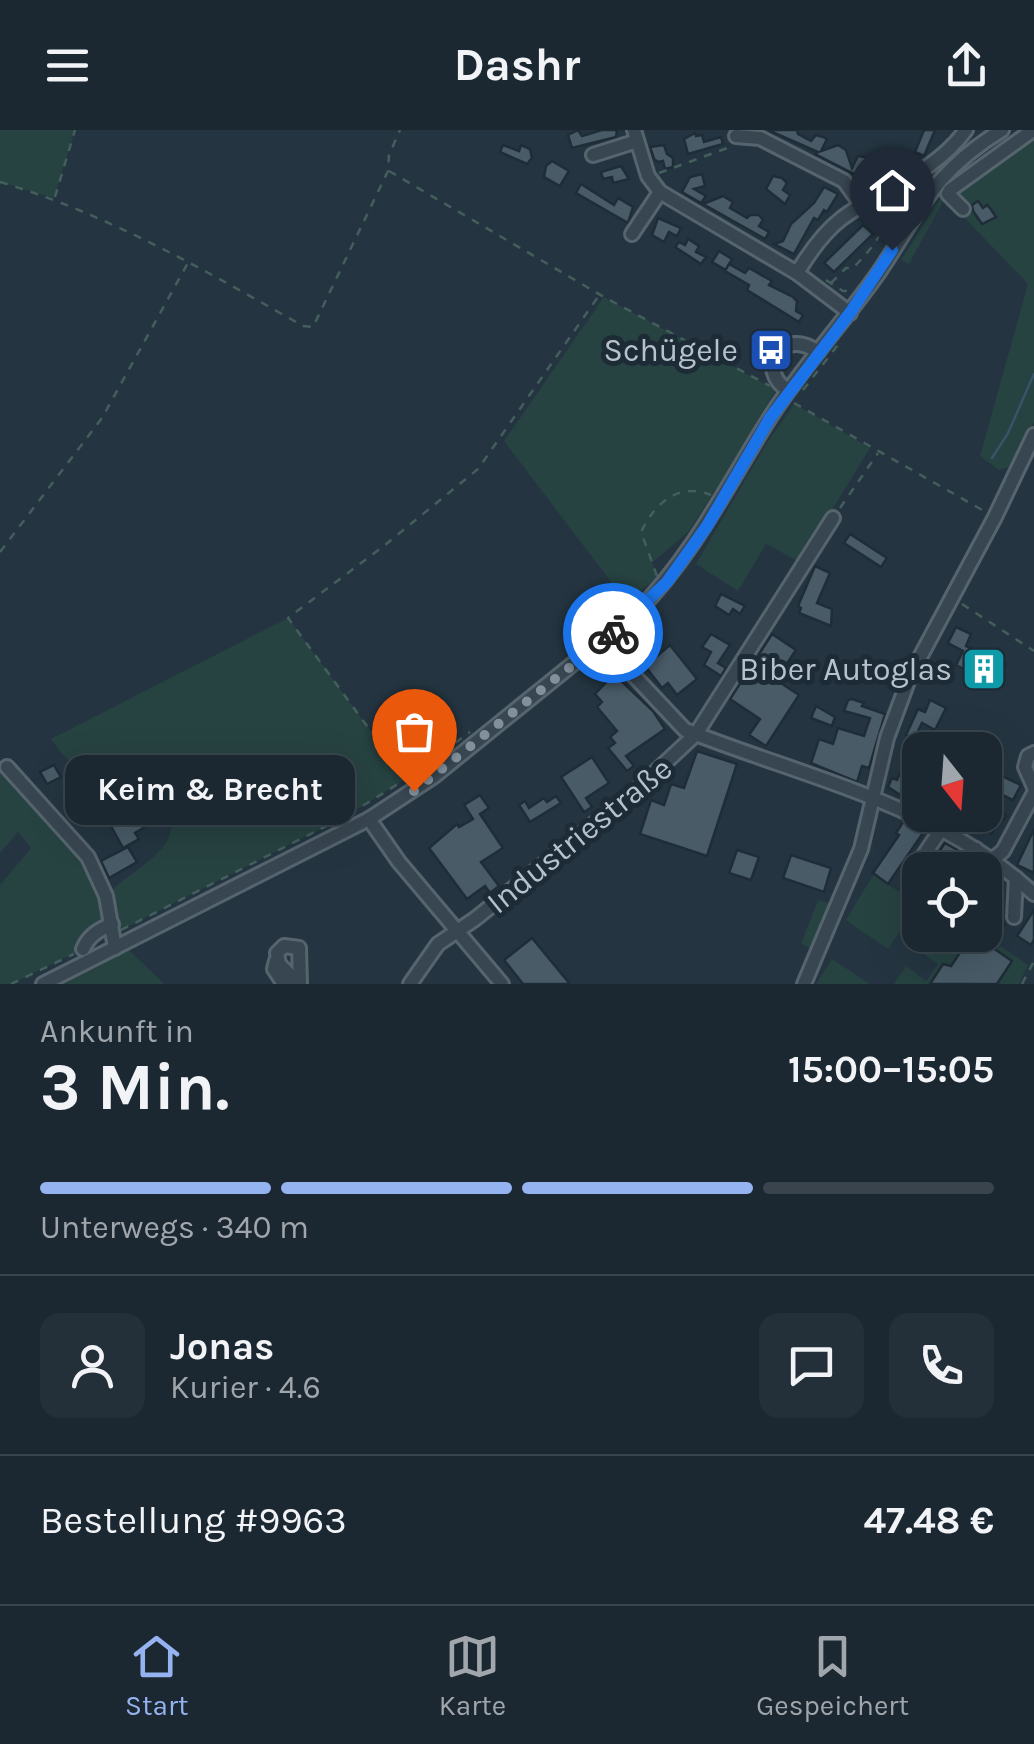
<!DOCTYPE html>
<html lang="de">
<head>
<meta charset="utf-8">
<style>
	body { margin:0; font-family:Karla,sans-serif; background:#243039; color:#f1f3f6; height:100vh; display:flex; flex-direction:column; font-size:38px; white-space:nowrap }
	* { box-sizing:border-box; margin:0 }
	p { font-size:32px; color:#a0a6ab }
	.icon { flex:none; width:55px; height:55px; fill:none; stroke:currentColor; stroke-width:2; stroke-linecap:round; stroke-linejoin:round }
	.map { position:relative; height:854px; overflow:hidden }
	.drawer { display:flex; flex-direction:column; background:#1b2831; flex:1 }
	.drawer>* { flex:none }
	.needle { width:65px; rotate:163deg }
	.tools { position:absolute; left:902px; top:602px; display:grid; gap:20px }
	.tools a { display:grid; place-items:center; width:100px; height:100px; border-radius:20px; background:#1b2831; box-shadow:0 10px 40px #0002,0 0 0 2px #39444d; font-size:50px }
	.pin { position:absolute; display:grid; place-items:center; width:85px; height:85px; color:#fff; margin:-102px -42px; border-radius:50% 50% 50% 0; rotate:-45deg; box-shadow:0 0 10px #0007 }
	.pin .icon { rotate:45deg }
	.courier { position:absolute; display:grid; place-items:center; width:100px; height:100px; margin:-50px; border:8px solid #1a73e8; border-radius:50%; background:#fff; color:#222; box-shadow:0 2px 12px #0007 }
	.bubble { position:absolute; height:70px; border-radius:20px; background:#1b2831; box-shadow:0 10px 40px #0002,0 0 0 2px #39444d; font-size:32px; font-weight:700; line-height:70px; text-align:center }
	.head em { font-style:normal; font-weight:700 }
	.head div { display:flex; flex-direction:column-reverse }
	.head { display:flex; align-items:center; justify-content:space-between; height:170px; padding:0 40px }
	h1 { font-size:65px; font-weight:700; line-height:75px }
	.bar { display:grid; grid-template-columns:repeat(4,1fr); gap:15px 10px; align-content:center; height:120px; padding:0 40px }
	.bar i { height:12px; border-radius:8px; background:#39444d }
	.bar .selected { background:#95b2f1 }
	.bar p { grid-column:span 4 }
	.line { display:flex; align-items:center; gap:25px; padding:0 40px; border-top:2px solid #39444d }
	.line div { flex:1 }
	.round { display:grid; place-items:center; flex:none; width:105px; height:105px; border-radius:20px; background:#243039 }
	header { display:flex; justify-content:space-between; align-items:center; height:130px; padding:0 40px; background:#1b2831; font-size:45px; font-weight:700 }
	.tabs { display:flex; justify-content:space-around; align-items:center; height:140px; border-top:2px solid #39444d; background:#1b2831; font-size:28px; color:#a0a6ab }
	.tabs a { display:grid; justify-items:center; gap:5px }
	.tabs .selected { color:#95b2f1 }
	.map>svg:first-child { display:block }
	.green { fill:#264241 }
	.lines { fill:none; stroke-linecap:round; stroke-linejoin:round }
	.stream { stroke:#375469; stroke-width:2.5 }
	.building { fill:#485b67; stroke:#1f2d38; stroke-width:2.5 }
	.minor-casing { stroke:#56646e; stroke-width:18 }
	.path { stroke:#445e5c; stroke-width:2.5; stroke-dasharray:8 8; stroke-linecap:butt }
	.minor { stroke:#384651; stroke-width:12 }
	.done { stroke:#82909b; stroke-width:10; stroke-dasharray:0 18 }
	.route { stroke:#1a73e8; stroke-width:12 }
	.labels { text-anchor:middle; stroke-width:10; stroke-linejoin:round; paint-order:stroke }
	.poi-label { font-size:32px; fill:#b5c1cb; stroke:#1d2b36; text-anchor:end }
	.street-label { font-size:32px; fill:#b5c1cb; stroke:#1d2b36 }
</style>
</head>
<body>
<header><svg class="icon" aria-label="menu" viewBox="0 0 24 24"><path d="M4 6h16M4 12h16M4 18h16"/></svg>Dashr<svg class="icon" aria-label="share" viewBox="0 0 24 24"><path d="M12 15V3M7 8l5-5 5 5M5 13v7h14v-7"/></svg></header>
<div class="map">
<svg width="1034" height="854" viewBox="0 0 1034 854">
	<rect width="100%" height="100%" fill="#243541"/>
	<g class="green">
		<path d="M0 0H75L54 68 0 52Z"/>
		<path d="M1034 2V293L1010 337 999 340 980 326 1028 154 959 82 966 76 955 61Z"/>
		<path d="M941 67 945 68 909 134 901 130Z"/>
		<path d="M604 167 776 260 756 292 720 361 716 359 688 402 652 433 657 447 627 473 504 311Z"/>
		<path d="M794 274 870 318 800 432 766 414 738 461 696 434 766 314Z"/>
		<path d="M288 488 406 649 348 685 113 804 106 766C124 746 149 736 165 714 184 688 160 657 133 648 113 640 92 643 72 632 63 627 58 618 51 609Z"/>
		<path d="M0 633 86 728 109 792 83 819 11 854H0V755L31 718 18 702 0 723Z"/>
		<path d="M873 745 920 775V805H984L1028 835 1019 854H894L906 836 926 851 938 834 921 822 926 814 902 798 888 819 846 790Z"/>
		<path d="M818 770 832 774 814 820 801 814Z"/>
		<path d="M127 818 164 854H57Z"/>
		<path d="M832 829 870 854H816Z"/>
	</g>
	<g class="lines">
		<path class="stream" d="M992 328 1008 303 1034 244"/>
	</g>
	<g class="building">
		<path d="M578 0 582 6 602 0H617L616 7 572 18 568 5Z"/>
		<path d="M768 0H797L798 4 811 11 816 5 823 7 827 9 821 21 838 15 846 20 852 38 858 26 870 28 889 39 881 52 865 46 864 49 815 24 818 22Z"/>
		<path d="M924 0H935L924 26 915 22Z"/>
		<path d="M695 3 696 6 702 5 704 12 721 7 723 14 688 24 684 9Z"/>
		<path d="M503 15 519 21 521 15 530 19 532 28 527 34 500 22Z"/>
		<path d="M664 15 667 24 673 28V37L665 39 663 31 658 32 654 29 650 17Z"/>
		<path d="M552 31 569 41 560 56 544 47 546 36Z"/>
		<path d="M621 36 629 49 613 53 612 47 603 49 601 42Z"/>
		<path d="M702 44 705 56 694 59 706 66 701 73 682 62 690 47Z"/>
		<path d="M773 46 782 48 787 53 783 60 790 65 785 74 766 59Z"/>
		<path d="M581 54 614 75 618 68 633 77 628 93 576 63Z"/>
		<path d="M824 57 838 64 827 82 824 80 818 90 814 88 794 124 774 114 783 111 791 94 814 73Z"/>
		<path d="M723 66 733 72 730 78 747 88 750 85H759L763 90 759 96 769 102 765 109 703 74Z"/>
		<path d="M978 71 983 78 987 75 990 78 996 87 982 94 973 81 972 75Z"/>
		<path d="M658 88 681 98 677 106 669 102 664 112 652 105Z"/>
		<path d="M863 95 873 104 834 142 824 133Z"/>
		<path d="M688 109 699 116 696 122 706 127 701 134 675 117 679 112 685 115Z"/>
		<path d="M719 121 732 129 726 140 712 132Z"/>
		<path d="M729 134 745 143 749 138 772 151 769 155 793 167 797 171 796 181 803 185 799 192 747 160 749 155 725 141Z"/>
		<path d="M850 404 887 428 881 437 844 413Z"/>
		<path d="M815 436 830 443 817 473 832 479 831 496 799 483 801 478 798 476Z"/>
		<path d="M721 464 745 476 740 484 733 479 729 485 715 476Z"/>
		<path d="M956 497 971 504 966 516 1006 534 995 556 979 548 977 553 970 550 973 544 956 535 963 521 948 513Z"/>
		<path d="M711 504 730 515 718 533 726 538 721 546 704 535 711 522 702 517Z"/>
		<path d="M772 504 796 520 776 550 799 565 766 616 749 605 760 589 730 569Z"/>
		<path d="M670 515 697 549 677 565 668 553 662 558 645 536Z"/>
		<path d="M614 544 653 581 665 599 626 626 634 636 627 641 608 618 615 613 610 607 617 601 597 577 602 572 595 564Z"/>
		<path d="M852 569 864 573 862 576 885 584 869 638 862 636 857 652 811 633 819 609 833 614 838 598 864 606 870 588 844 581 848 570Z"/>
		<path d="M930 570 946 578 935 600 922 593 914 609 906 605 918 579 925 582Z"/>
		<path d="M816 576 835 587 832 596 811 588Z"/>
		<path d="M920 602V612L937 620H920V633L914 645 916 647 905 668 888 657 892 648 897 650Z"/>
		<path d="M697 621 737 634 707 726 640 704 651 670 664 675 671 654 684 658Z"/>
		<path d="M592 627 609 653 586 668 592 677 584 682 561 647Z"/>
		<path d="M54 635 61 647 47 654 40 642Z"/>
		<path d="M1002 646 1021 655 1013 670 985 656V647L998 654Z"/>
		<path d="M113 664 123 683 145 673 155 691 135 703 139 709 123 718 111 696 118 692 105 669Z"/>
		<path d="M480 665 489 678 480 684 503 718 481 732 499 756 490 763 485 756 467 769 429 718 457 694 459 697 473 689 464 675Z"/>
		<path d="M556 666 561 673 530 692 519 675 525 671 529 678 544 668 547 672Z"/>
		<path d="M996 677 1006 686 991 704 980 695Z"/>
		<path d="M903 692 923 703 888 754 873 743 899 705 896 703Z"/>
		<path d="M1034 699V743L1017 735Z"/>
		<path d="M945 713 961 722 949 740H926Z"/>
		<path d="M128 717 137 732 109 748 101 731Z"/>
		<path d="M737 720 759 727 751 750 729 743Z"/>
		<path d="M791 725 831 738 824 762 783 748Z"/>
		<path d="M985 768 996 776 990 784 1005 794 990 816 1012 831 997 854H930L943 834 951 836 972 805 985 812Z"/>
		<path d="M1034 780V810L1031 815 1017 806Z"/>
		<path d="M532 808 570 854H523L504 830Z"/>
	</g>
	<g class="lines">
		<defs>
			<g id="minor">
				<path d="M634 0 648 46 660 62 797 143 850 183"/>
				<path d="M736 6 760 8 844 51 862 76"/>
				<path d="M593 25 637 11"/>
				<path d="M963 79 948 64 950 60 1033 0"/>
				<path d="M632 104 660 62"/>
				<path d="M797 143C809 123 823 103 841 89 884 56 932 46 966 0"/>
				<path d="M788 260C756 241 780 196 818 222"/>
				<path d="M622 533 685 600 696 604 833 388"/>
				<path d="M1034 623 1028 626 1025 637 1034 657"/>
				<path d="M7 637 88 727 106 766 115 818"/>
				<path d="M369 689 399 732 502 854"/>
				<path d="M993 729 1003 721 1034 663"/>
				<path d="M962 740 976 719"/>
				<path d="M910 746 942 698"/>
				<path d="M1014 787 1016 748"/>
				<path d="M83 819C89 805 99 800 112 794"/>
				<path d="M276 831 274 839 284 854"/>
				<path d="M43 854 369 689 433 647 636 483C693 426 727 356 769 289 802 237 844 192 879 142 922 78 932 43 1002 0"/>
				<path d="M299 854 279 834 277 823 284 816 299 818 300 854"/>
				<path d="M410 854 438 814 475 789 635 661 696 604C812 649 940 677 1034 764"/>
				<path d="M804 854 861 719 887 608 910 546 995 387 1034 305"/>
			</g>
		</defs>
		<use href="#minor" class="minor-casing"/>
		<g class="path">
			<path d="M389 41 604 167 770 256"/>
			<path d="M659 43 730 17"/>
			<path d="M0 52C108 84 206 141 303 196L313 197 388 41 389 25 400 0"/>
			<path d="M55 67 75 0"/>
			<path d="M907 75 918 56"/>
			<path d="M826 150 843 161H850"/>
			<path d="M831 153 846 138H853C869 121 889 102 884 77"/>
			<path d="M803 260 841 211"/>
			<path d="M794 273 984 381"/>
			<path d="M840 378 878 323"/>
			<path d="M0 422 102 288 189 131"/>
			<path d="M657 446 641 402C655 373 678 352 711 365"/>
			<path d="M962 474 1034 521"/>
			<path d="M604 493 633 469"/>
			<path d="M405 648 288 488 385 415 478 339 600 164"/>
			<path d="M121 800 348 685 406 649 470 602"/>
			<path d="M11 854 74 824"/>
			<path d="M1022 854 1034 831"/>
		</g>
		<use href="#minor" class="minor"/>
	</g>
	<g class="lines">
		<path class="done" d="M414 661 613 503"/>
		<path class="route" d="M613 503 667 452 707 396 770 288 850 183 892 120"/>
	</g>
	<defs>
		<symbol id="bus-square" viewBox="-11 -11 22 22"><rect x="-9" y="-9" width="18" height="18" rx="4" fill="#1a4fb4" stroke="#1d2b36"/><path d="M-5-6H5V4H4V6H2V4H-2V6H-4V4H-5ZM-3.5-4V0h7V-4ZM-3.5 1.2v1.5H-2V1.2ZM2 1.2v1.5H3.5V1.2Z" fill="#fff"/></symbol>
		<symbol id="building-square" viewBox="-11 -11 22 22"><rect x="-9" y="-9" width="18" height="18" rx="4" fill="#0f9aa8" stroke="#1d2b36"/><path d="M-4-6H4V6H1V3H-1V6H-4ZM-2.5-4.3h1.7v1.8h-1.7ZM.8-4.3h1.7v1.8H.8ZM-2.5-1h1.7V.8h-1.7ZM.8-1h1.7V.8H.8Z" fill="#fff"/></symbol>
	</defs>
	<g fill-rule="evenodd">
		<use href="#bus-square" x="746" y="195" width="50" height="50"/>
		<use href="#building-square" x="959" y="514" width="50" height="50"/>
	</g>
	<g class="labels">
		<g class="poi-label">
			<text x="738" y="231">Schügele</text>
			<text x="952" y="550">Biber Autoglas</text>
		</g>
		<g class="street-label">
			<text transform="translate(579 705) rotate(-39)" y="11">Industriestraße</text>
		</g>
	</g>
</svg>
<div class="tools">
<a><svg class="needle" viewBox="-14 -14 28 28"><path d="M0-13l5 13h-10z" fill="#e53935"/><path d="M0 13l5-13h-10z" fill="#a0a6ab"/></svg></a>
<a><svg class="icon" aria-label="locate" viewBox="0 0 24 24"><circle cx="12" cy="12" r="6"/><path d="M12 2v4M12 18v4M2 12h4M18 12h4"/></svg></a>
</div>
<div class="pin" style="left:414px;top:661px;background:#ea580c"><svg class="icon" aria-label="bag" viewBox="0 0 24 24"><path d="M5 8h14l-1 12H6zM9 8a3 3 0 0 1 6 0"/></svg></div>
<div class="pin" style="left:892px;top:120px;background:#1f2937"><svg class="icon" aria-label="home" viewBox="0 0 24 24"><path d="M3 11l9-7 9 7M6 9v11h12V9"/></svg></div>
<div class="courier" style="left:613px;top:503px"><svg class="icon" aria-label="bike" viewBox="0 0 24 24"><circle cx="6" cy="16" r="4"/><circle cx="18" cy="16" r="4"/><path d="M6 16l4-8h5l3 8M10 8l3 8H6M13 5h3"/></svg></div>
<div class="bubble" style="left:65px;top:625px;width:290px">Keim &amp; Brecht</div>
</div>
<section class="drawer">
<div class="head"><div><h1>3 Min.</h1><p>Ankunft in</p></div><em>15:00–15:05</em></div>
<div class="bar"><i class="selected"></i><i class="selected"></i><i class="selected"></i><i></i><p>Unterwegs · 340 m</p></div>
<div class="line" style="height:180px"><a class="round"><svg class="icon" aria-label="person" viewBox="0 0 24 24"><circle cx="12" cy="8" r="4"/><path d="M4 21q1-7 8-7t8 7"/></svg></a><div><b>Jonas</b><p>Kurier · 4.6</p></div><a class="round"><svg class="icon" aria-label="chat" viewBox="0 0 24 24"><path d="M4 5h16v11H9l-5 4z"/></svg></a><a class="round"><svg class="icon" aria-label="phone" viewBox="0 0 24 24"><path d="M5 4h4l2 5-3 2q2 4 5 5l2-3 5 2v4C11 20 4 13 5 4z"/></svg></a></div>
<div class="line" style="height:130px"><div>Bestellung #9963</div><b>47.48 €</b></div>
</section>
<nav class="tabs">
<a class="selected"><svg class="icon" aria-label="home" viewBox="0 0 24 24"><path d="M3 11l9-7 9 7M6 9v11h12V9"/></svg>Start</a>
<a><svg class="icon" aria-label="map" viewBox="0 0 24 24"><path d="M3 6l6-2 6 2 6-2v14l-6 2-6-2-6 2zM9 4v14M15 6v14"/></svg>Karte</a>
<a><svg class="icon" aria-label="saved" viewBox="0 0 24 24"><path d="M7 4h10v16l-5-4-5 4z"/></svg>Gespeichert</a>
</nav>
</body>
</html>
